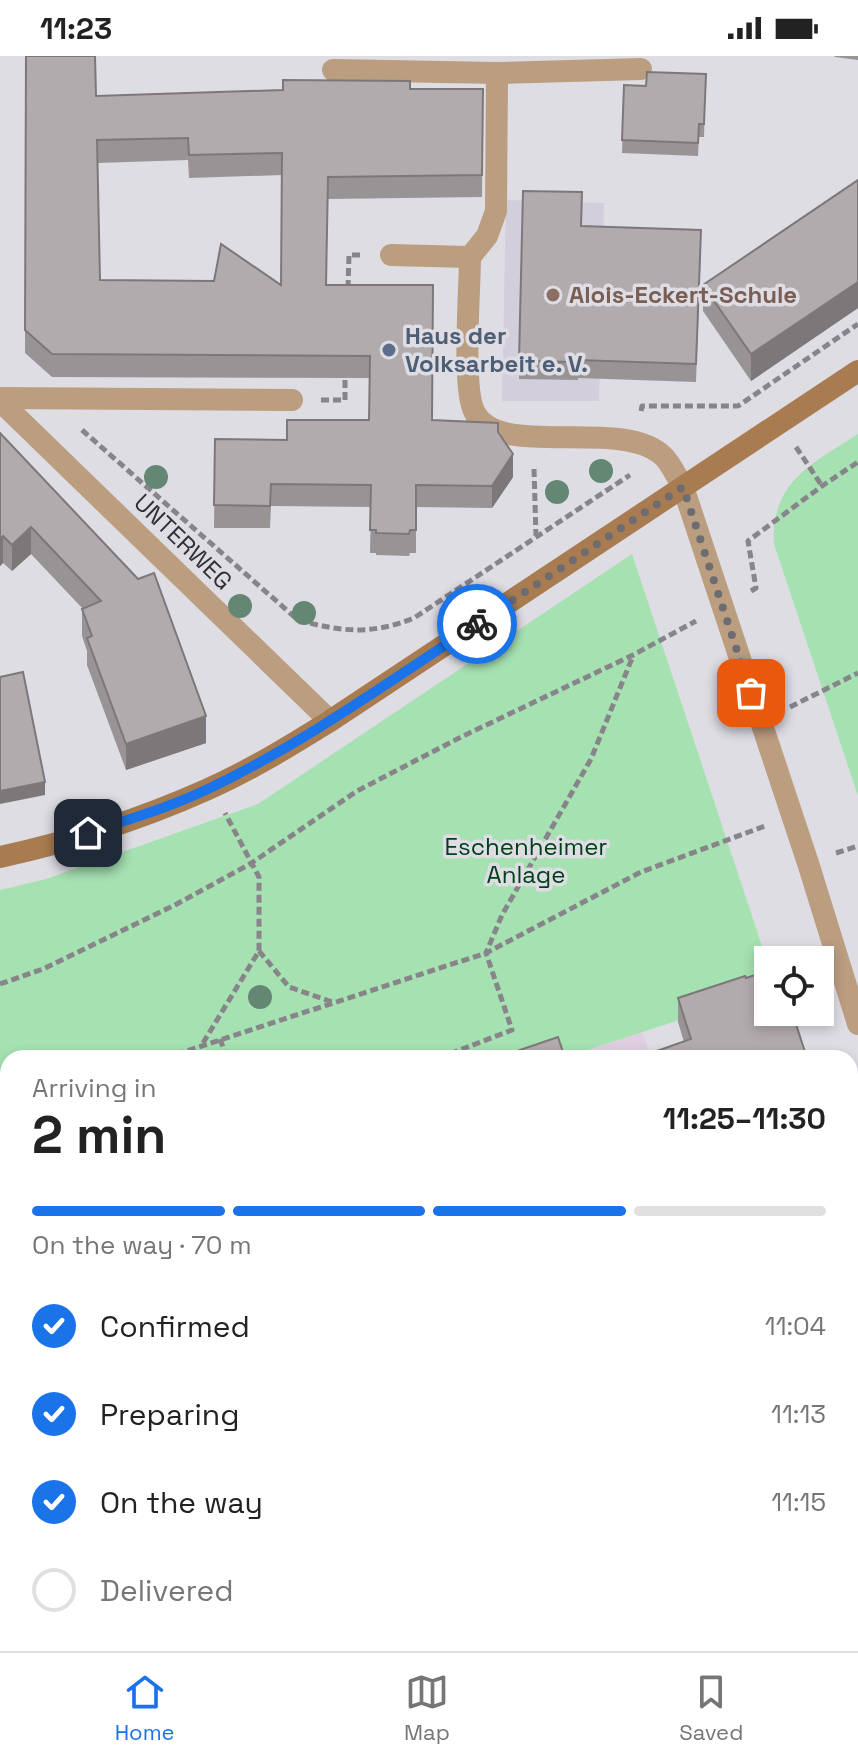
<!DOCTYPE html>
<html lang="en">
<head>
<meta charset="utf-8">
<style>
	body { margin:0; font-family:"Space Grotesk",sans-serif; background:#f2f2f2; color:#222; height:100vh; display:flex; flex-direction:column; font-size:30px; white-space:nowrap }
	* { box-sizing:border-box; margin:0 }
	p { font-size:26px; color:#767676 }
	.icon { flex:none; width:44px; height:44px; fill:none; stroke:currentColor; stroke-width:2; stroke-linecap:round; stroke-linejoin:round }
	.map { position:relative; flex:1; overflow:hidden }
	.drawer { position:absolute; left:0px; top:994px; width:858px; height:602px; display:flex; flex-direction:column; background:#fff; border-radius:24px 24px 0 0; box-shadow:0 4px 12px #0003 }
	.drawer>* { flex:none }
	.controls { position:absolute; left:754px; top:890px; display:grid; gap:16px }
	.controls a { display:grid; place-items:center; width:80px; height:80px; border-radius:0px; background:#fff; box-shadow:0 4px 12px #0003; font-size:40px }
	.pin { position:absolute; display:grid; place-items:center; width:68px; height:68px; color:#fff; margin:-34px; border-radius:16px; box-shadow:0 4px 12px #0006 }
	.courier { position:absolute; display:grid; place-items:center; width:80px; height:80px; margin:-40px; border:6px solid #1a73e8; border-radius:50%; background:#fff; color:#222; box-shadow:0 2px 10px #0007 }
	.summary em { font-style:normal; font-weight:800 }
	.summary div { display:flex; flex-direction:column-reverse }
	.summary { display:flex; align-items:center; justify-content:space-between; height:136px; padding:0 32px }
	h1 { font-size:52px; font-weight:800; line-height:60px }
	.bar { display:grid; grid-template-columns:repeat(4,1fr); gap:12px 8px; align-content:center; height:96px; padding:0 32px }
	.bar i { height:10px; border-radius:6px; background:#e0e0e0 }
	.bar .current { background:#1a73e8 }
	.bar p { grid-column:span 4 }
	ol { padding:0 32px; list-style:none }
	li { display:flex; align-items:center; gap:24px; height:88px }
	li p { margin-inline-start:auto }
	li .icon { padding:8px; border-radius:50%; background:#1a73e8; color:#fff; stroke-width:4 }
	li:last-child { color:#767676 }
	li i { width:44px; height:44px; border:4px solid #e0e0e0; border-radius:50% }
	.status { display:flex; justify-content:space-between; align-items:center; height:56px; padding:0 40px; background:#fff; direction:ltr }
	.status svg { height:22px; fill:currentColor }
	.tab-bar { display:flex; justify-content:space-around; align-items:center; height:112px; border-top:2px solid #e0e0e0; background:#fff; font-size:22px; color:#767676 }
	.tab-bar a { display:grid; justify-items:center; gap:4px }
	.tab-bar .current { color:#1a73e8 }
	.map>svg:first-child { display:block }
	.industrial { fill:#dfcee0 }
	.built { fill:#d2cedc }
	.green { fill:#a6e1b2 }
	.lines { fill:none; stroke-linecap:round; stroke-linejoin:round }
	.path { stroke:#87858a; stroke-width:5; stroke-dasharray:8 4; stroke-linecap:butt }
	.service { stroke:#bb9d80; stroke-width:22 }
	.minor { stroke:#bb9d80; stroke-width:22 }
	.secondary { stroke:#a87c50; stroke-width:22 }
	.tree { fill:#648774 }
	.wall { fill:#989395; fill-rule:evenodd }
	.shaded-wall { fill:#7c7879 }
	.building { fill:#b1abad; stroke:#7c7879; stroke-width:2; fill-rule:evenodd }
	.done { stroke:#6d6c70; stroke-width:8; stroke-dasharray:0 14.4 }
	.route { stroke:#1a73e8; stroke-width:10 }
	.education-dot { fill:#8d6e63; stroke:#dfdde4; stroke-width:3 }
	.service-dot { fill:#5c6f8a; stroke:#dfdde4; stroke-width:3 }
	.labels { text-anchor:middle; stroke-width:7; stroke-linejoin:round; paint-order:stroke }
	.education-label { font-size:24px; font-weight:bold; fill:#785e54; stroke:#dfdde4; text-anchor:start }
	.service-label { font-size:24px; font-weight:bold; fill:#4e5e75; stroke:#dfdde4; text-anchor:start }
	.street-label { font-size:24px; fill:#302f32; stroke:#dfdde4 }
	.park-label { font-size:24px; fill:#004019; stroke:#dfdde4 }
</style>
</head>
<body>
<div class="status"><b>11:23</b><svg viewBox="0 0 49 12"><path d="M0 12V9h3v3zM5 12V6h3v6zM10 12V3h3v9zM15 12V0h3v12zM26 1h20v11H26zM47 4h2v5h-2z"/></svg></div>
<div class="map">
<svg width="858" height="1595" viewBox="0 0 858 1595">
	<rect width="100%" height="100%" fill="#dfdde4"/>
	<path class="industrial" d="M642 976 651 1002H565Z"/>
	<g class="built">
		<path d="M506 144 604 147 599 345H502Z"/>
		<path d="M633 1588H753V1595H612Z"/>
	</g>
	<g class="green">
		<path d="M858 378V740L774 488C770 426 813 407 858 378Z"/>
		<path d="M632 498 768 908V935L563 1002H8V1243L0 1246V834L46 823 258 748Z"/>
		<path d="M215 1588H343V1595H216Z"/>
	</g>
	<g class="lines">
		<g class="path">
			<path d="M348 232 349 199H361"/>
			<path d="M321 344H345V318"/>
			<path d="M641 355 642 350H738L858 268"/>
			<path d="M82 374 298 564C342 576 371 579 414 562L630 419"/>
			<path d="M796 391 822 430"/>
			<path d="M534 413 536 480"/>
			<path d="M751 535 756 532 748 485 822 430 858 406"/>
			<path d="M790 651 858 617"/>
			<path d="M836 797 858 790"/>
			<path d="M259 895 289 931 335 947"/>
			<path d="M0 928 43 913 175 849 250 808 357 735 461 681 633 599 696 565"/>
			<path d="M220 983 227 1002"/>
			<path d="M203 987 259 895V821L225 757"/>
			<path d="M165 1002 486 897 641 816 765 770"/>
			<path d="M439 1002 512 974 486 897 502 859 591 703 633 600"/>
			<path d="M0 1058 8 1056"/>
			<path d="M0 1102 8 1099"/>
			<path d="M284 1588 287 1595"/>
		</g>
		<g class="service">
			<path d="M333 14 497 17 641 13"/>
			<path d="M391 199 470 201C470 233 462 330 474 355 496 405 621 360 663 400 671 407 677 422 683 431"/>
			<path d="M470 201 487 180 496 155 497 17"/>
			<path d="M0 342 292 344"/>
			<path d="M850 1041 858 1039"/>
			<path d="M0 1522 7 1543"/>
		</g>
		<g class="minor">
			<path d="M0 345 330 665"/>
			<path d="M683 431 808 807 858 968"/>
		</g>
		<g class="secondary">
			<path d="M0 801C69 786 141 763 206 734 249 715 290 690 330 665L858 315"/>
			<path d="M850 1211 858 1208"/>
			<path d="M0 1484 8 1482"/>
		</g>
	</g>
	<g class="tree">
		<circle cx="601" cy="415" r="12"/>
		<circle cx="156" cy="421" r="12"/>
		<circle cx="557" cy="436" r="12"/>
		<circle cx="240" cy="550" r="12"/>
		<circle cx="304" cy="557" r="12"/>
		<circle cx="260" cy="941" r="12"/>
	</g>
	<g class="wall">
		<path d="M26 0 96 40 410 33H483L482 141 328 143 326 229 432 364 498 376 513 421 492 452 416 451V497H410L409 500 376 499V497H370L371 451 271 450 270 472H214L215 383 287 384 369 364 370 322 52 321 25 297ZM188 104 189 122 282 119 281 229 100 224 98 107Z"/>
		<path d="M834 0H858V4L835 1Z"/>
		<path d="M706 18 704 81H699L698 100 622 97 624 29 646 30Z"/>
		<path d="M523 135 582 170 701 192 696 326 578 322V324L519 323Z"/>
		<path d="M703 229 858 252 751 325 703 255Z"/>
		<path d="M0 377 206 687 126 714 87 609V595L82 580V553H83L31 498 12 515 3 507 0 510Z"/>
		<path d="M746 922 807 1002H657V995L684 986 678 966V942Z"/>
		<path d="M597 1588H644L646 1595H599Z"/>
	</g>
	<g class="shaded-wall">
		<path d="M858 226V252L751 325V298Z"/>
		<path d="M513 398V421L492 452V430Z"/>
		<path d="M31 471V498L12 515V489Z"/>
		<path d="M3 480V507L0 510V483Z"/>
		<path d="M206 660V687L126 714V688Z"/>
		<path d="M45 726V739L0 748V735Z"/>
		<path d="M858 1356V1378L850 1380V1359Z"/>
		<path d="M8 1413V1434L0 1436V1416Z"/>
		<path d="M396 1588H422L404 1595H396Z"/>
	</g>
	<g class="building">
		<path d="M26 0H95L96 40 283 34V24L410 25V33H483L482 119 328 121 326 229H433L432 364 498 367V376L513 398 492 430 416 429V474H410L409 478 376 477V474H370L371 429 271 428 270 450 214 449 215 383 287 384V364H369L370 300 52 298 25 274ZM188 82 189 99 282 97 281 229 221 188 214 225 100 224 97 84Z"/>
		<path d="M647 16 706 18 704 68H699L698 87 622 84 624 29 646 30Z"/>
		<path d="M858 124V226L751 298 703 229Z"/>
		<path d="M523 135 582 136 581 170 701 174 696 308 578 304V306L519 305Z"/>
		<path d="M0 377 138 523 154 517 206 660 126 688 87 582 92 580 82 553 101 545 31 471 12 489 3 480 0 483Z"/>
		<path d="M23 616 45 726 0 735V621Z"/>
		<path d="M768 915V956H792L807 1002H659L657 995 691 983 678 942 745 920 746 922Z"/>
		<path d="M558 981 565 1002H496Z"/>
		<path d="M8 1258V1413L0 1416V1261Z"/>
		<path d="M858 1281V1356L850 1359V1283Z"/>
		<path d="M45 1588H156L162 1595H42L41 1589Z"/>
		<path d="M601 1588H644L646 1595H603Z"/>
	</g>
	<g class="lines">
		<path class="done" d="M477 568 683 431 751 637"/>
		<path class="route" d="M88 777C129 763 171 751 210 732 304 687 390 625 477 568"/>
	</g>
	<circle class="education-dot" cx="553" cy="239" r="8"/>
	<circle class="service-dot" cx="389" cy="294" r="8"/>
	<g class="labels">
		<g class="education-label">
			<text x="569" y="247">Alois-Eckert-Schule</text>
		</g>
		<g class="service-label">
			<text x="405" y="288">Haus der<tspan x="405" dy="28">Volksarbeit e. V.</tspan></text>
		</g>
		<g class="street-label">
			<text transform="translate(183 486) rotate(44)" y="8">UNTERWEG</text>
		</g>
		<g class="park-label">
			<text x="526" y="799">Eschenheimer<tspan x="526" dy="28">Anlage</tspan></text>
		</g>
	</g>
</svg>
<div class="controls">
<a><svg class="icon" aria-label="locate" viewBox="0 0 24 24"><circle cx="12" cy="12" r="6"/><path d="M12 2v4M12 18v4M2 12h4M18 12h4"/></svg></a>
</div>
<div class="pin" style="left:751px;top:637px;background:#ea580c"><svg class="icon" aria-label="bag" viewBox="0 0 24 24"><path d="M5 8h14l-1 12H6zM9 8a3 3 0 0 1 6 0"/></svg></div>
<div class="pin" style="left:88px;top:777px;background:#1f2937"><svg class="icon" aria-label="home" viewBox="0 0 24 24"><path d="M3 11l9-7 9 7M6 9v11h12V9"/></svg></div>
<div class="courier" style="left:477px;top:568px"><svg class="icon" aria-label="bike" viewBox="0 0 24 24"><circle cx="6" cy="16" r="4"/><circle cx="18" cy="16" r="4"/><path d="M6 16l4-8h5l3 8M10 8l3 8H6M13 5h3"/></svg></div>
<section class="drawer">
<div class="summary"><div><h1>2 min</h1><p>Arriving in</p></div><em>11:25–11:30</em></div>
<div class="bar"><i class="current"></i><i class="current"></i><i class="current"></i><i></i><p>On the way · 70 m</p></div>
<ol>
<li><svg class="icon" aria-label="check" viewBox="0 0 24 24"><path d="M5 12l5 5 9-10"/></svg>Confirmed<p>11:04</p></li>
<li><svg class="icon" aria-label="check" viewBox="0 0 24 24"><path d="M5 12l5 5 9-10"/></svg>Preparing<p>11:13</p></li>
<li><svg class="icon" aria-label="check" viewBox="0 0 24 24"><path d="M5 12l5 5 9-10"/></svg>On the way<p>11:15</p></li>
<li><i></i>Delivered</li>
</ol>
</section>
</div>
<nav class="tab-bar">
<a class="current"><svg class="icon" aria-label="home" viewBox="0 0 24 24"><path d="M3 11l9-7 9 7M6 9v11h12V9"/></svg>Home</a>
<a><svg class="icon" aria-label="map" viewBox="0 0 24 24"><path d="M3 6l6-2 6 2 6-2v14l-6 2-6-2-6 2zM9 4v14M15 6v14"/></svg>Map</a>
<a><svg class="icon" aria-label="saved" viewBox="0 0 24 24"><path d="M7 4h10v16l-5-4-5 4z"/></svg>Saved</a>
</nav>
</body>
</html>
